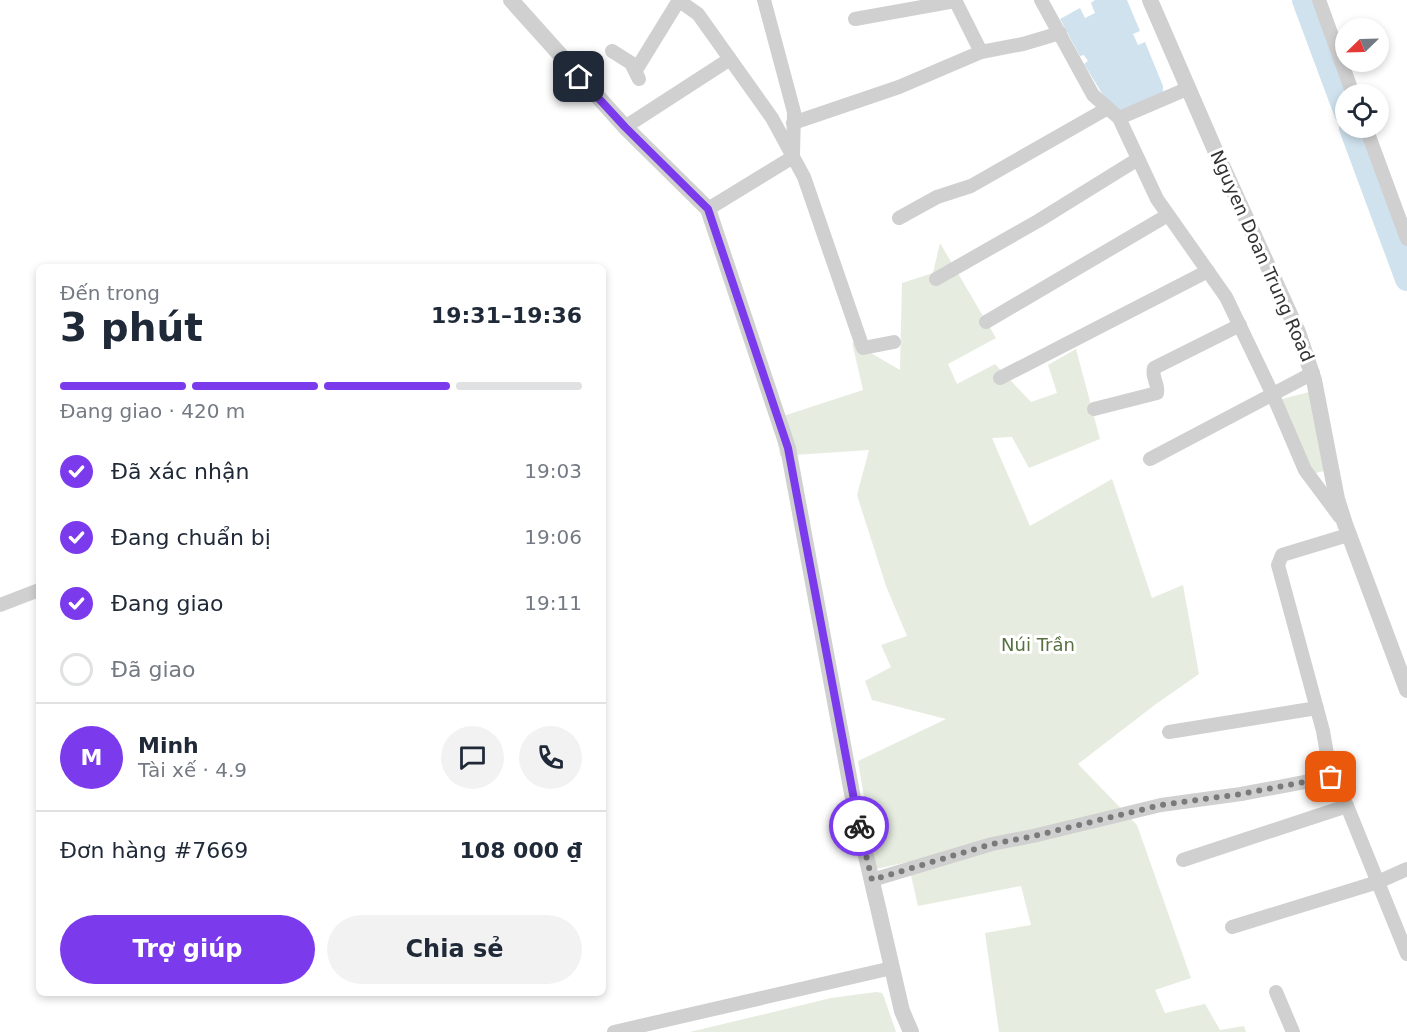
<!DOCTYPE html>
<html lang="vi">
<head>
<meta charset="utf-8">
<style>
	body { margin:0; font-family:"DejaVu Sans",sans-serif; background:#f2f2f3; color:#1f2937; height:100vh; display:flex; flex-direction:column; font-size:22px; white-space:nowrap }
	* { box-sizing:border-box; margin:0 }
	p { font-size:20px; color:#747a83 }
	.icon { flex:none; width:33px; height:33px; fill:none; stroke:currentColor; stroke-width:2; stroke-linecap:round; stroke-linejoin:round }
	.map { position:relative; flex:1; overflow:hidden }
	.details { position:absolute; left:36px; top:264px; width:570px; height:732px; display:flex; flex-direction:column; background:#fff; border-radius:9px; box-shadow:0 3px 9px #0003 }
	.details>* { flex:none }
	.needle { width:39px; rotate:247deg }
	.controls { position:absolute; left:1335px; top:18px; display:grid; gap:12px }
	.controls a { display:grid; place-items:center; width:54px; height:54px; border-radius:50%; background:#fff; box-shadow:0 3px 9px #0003; font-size:30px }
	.pin { position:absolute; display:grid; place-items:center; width:51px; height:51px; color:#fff; margin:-26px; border-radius:12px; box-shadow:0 3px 9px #0006 }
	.courier { position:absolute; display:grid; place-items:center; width:60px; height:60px; margin:-30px; border:4px solid #7c3aed; border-radius:50%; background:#fff; color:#222; box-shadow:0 2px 8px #0007 }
	.summary em { font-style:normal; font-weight:700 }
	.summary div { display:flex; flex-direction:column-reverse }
	.summary { display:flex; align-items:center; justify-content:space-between; height:102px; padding:0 24px }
	h1 { font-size:39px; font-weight:700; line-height:45px }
	.bar { display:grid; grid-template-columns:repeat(4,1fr); gap:9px 6px; align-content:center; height:72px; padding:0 24px }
	.bar i { height:8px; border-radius:4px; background:#e0e1e3 }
	.bar .on { background:#7c3aed }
	.bar p { grid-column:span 4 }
	.line { display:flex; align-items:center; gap:15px; padding:0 24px; border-top:2px solid #e0e1e3 }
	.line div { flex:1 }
	.round { display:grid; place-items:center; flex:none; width:63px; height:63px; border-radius:32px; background:#f2f2f3 }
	ol { padding:0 24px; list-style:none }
	li { display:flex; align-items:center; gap:18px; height:66px }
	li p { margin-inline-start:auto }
	li .icon { padding:6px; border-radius:50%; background:#7c3aed; color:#fff; stroke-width:4 }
	li:last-child { color:#747a83 }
	li i { width:33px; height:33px; border:3px solid #e0e1e3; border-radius:50% }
	.action { display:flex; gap:12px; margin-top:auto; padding:12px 24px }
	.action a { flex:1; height:69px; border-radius:36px; background:#7c3aed; color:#fff; font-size:24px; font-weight:700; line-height:69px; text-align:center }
	.action a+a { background:#f2f2f3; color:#1f2937 }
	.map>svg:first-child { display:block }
	.green { fill:#e6ecdf }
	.water { fill:#cfe2ee }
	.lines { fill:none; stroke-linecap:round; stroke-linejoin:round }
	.river { stroke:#cfe2ee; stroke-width:24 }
	.minor { stroke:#d0d0d0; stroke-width:14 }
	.tertiary { stroke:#d0d0d0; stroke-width:16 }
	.done { stroke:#7a7a7a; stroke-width:6; stroke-dasharray:0 10.8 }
	.route { stroke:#7c3aed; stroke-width:8 }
	.labels { text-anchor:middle; stroke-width:6; stroke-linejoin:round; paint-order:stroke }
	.street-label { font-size:18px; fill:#333; stroke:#fff }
	.park-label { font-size:18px; fill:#56703f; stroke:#fff }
</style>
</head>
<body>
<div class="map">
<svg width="1407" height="1032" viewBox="0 0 1407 1032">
	<rect width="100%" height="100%" fill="#fff"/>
	<g class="green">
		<path d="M940 243 996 338 948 364 957 384 995 364 1031 402 1057 393 1048 365 1076 349 1100 439 1029 468 1012 437 992 438 1030 526 1112 479 1152 598 1183 585 1199 674 1156 704 1078 764 1137 825 1191 978 1155 990 1165 1013 1205 1004 1220 1030 1244 1026 1246 1032H999L985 933 1031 925 1021 886 918 906 908 862 876 869 858 761 946 719 872 700 865 681 891 667 881 645 907 636 886 586 857 495 869 450 780 456 774 419 863 390 852 342 900 370 902 283 933 273Z"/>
		<path d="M1309 392 1324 471 1312 474 1282 399Z"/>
		<path d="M876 992 882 993 884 997 896 1032H690L831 998Z"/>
	</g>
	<path class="water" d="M1095 0H1127L1140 31 1133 34 1138 45 1145 42 1163 86V92L1118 111 1103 95 1084 64 1088 61 1084 55 1080 56 1060 19 1080 8 1085 18 1095 13 1091 3Z"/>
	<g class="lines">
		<g class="river">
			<path d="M1304 0 1346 113"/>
			<path d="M1351 128 1407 279"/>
		</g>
		<g class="minor">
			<path d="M678 0 698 14 730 59 772 118 804 177 863 348 894 342"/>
			<path d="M764 0 794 112 793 155"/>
			<path d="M955 0 981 52"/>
			<path d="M1041 0 1093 95 1119 118 1157 199 1226 297 1272 393 1305 470 1340 517"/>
			<path d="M1319 0 1353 94"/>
			<path d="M855 19 955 1"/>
			<path d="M612 51 631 63 639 79"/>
			<path d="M636 70 679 0"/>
			<path d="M1119 118 1189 88"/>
			<path d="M793 123 899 87 981 52 1023 44 1060 33"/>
			<path d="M625 127 730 59"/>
			<path d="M1366 128 1407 239"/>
			<path d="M708 209 793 157"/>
			<path d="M899 218 937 197 971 186 1108 108"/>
			<path d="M936 279 1038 221 1138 159"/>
			<path d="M986 322 1168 215"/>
			<path d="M1000 378 1208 271"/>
			<path d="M1094 409 1157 393C1159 384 1151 377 1154 368L1240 325"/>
			<path d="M1150 459 1313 373"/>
			<path d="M1348 535 1282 555 1278 565 1323 731 1331 777 1347 806 1407 954"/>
			<path d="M0 605 39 590"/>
			<path d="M1169 732 1317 708"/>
			<path d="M1183 860 1347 806"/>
			<path d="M872 880 992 844 1033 836 1161 805 1241 794 1331 777"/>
			<path d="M1232 927 1378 882 1407 869"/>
			<path d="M1276 992 1293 1032"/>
			<path d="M614 1032 892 968"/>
		</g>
		<g class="tertiary">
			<path d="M511 0 625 127 708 209 788 448 854 804 902 1011 911 1032"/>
			<path d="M1150 0 1215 150 1298 332 1314 380 1337 499 1345 524 1407 690"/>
		</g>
	</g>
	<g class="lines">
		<path class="done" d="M859 826 872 880 992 844 1034 836 1161 805 1241 794 1331 777"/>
		<path class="route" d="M579 77 625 127 708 209 788 448 859 826"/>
	</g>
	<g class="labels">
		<g class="street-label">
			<text transform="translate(1262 256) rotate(66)" y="6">Nguyen Doan Trung Road</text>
		</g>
		<g class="park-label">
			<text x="1038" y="651">Núi Trần</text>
		</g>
	</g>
</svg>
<div class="controls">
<a><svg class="needle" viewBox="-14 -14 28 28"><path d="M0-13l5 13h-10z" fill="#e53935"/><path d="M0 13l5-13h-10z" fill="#747a83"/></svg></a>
<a><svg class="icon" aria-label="locate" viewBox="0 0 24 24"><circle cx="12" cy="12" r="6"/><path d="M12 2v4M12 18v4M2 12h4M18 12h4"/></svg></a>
</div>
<div class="pin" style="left:1331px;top:777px;background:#ea580c"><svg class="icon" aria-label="bag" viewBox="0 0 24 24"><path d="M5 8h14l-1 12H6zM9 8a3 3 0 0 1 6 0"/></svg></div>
<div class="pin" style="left:579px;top:77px;background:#1f2937"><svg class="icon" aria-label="home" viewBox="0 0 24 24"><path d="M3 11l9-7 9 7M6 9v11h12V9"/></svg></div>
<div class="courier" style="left:859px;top:826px"><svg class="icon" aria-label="bike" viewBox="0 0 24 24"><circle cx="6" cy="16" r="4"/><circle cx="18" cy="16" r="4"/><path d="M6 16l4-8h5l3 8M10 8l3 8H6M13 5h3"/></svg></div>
<section class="details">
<div class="summary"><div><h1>3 phút</h1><p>Đến trong</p></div><em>19:31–19:36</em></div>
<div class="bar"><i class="on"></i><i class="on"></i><i class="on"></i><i></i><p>Đang giao · 420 m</p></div>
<ol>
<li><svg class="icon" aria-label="check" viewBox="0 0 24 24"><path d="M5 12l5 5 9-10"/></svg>Đã xác nhận<p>19:03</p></li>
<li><svg class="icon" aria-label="check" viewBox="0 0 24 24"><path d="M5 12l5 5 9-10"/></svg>Đang chuẩn bị<p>19:06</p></li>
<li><svg class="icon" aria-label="check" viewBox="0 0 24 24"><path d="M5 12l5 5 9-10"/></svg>Đang giao<p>19:11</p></li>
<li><i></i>Đã giao</li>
</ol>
<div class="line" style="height:108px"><b class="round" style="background:#7c3aed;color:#fff">M</b><div><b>Minh</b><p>Tài xế · 4.9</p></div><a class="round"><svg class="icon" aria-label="chat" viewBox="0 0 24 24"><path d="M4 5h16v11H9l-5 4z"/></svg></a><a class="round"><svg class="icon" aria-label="phone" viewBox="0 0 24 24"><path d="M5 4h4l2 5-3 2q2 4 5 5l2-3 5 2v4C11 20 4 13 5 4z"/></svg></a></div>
<div class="line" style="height:78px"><div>Đơn hàng #7669</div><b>108 000 ₫</b></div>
<div class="action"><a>Trợ giúp</a><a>Chia sẻ</a></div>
</section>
</div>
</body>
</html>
